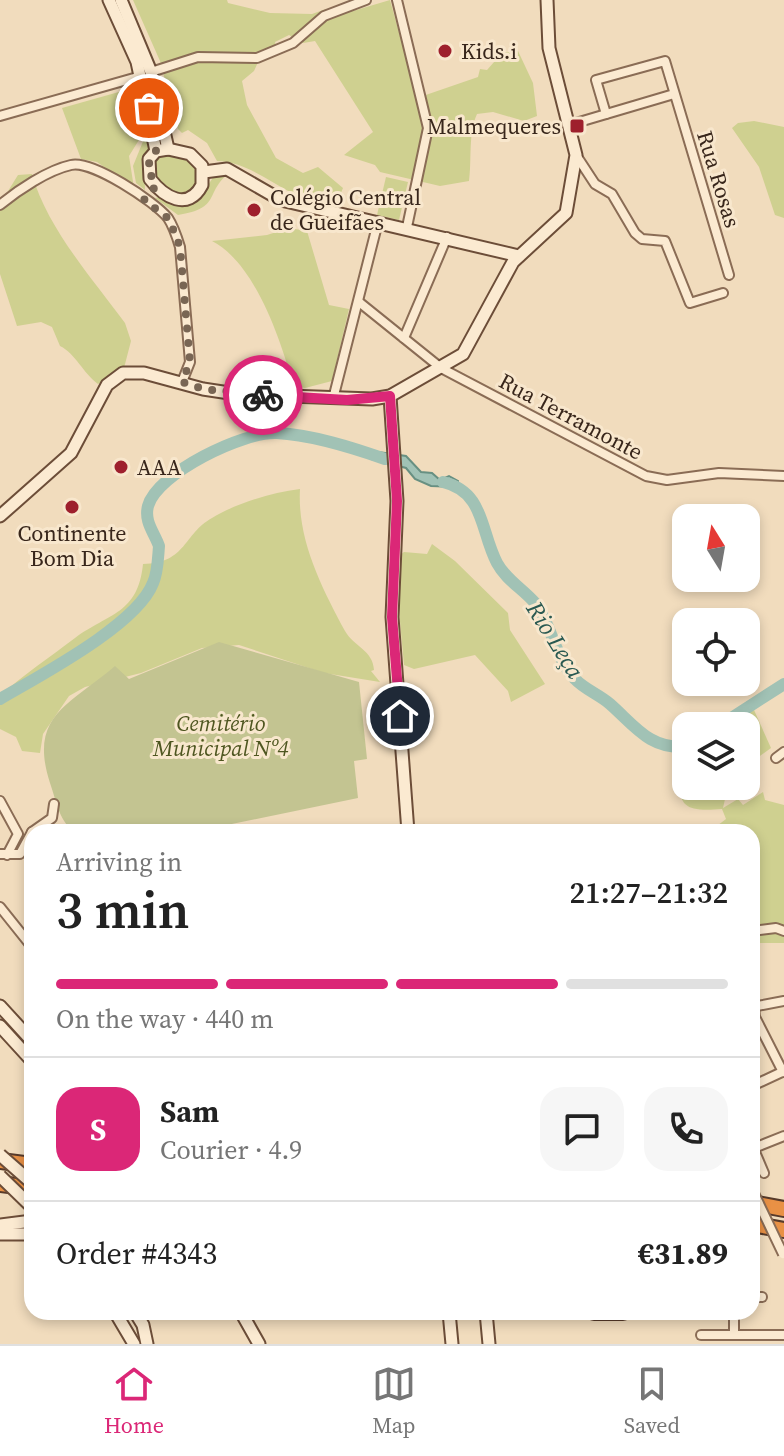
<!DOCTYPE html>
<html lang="en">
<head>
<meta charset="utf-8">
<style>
	body { margin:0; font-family:"Source Serif 4",serif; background:#f6f6f6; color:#222; height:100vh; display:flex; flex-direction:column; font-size:30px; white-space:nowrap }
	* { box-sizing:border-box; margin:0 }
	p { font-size:26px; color:#767676 }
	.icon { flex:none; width:44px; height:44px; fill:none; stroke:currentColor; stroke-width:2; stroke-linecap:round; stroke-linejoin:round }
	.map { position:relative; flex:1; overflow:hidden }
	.sheet { position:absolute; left:24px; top:824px; width:736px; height:496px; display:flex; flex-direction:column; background:#fff; border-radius:24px; box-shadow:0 4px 12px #0003 }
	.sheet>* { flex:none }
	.needle { width:52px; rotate:349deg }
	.buttons { position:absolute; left:672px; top:504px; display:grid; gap:16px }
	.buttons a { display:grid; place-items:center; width:88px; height:88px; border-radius:16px; background:#fff; box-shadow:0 4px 12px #0003; font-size:40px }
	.pin { position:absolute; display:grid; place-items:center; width:68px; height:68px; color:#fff; margin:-34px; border:4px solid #fff; border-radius:50%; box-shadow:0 2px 8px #0007 }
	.courier { position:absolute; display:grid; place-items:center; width:80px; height:80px; margin:-40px; border:6px solid #db2777; border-radius:50%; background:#fff; color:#222; box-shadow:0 2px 10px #0007 }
	.summary em { font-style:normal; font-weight:600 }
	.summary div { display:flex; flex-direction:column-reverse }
	.summary { display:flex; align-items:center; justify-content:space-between; height:136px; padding:0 32px }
	h1 { font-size:52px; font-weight:600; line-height:60px }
	.bar { display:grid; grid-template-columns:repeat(4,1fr); gap:12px 8px; align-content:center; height:96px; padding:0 32px }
	.bar i { height:10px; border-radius:6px; background:#e0e0e0 }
	.bar .on { background:#db2777 }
	.bar p { grid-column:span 4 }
	.line { display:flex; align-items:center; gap:20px; padding:0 32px; border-top:2px solid #e0e0e0 }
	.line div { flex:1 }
	.round { display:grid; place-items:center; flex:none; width:84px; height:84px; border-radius:24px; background:#f6f6f6 }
	.tab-bar { display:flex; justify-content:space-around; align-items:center; height:112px; border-top:2px solid #e0e0e0; background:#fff; font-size:22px; color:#767676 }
	.tab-bar a { display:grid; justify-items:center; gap:4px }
	.tab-bar .on { color:#db2777 }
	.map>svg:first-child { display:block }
	.green { fill:#cfd090 }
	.cemetery { fill:#c3c491 }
	.water { fill:#a1c2b5; stroke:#689082; stroke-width:2 }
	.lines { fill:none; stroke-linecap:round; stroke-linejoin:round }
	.river { stroke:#a1c2b5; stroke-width:12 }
	.street-casing { stroke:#8a6c55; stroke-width:12 }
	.secondary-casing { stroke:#6c4d38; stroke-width:15 }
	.highway-casing { stroke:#573a2a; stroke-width:18 }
	.street { stroke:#fbead1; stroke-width:8 }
	.secondary { stroke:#fbead1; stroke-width:11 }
	.highway { stroke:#e99145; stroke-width:14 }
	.street-bridge-casing { stroke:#8a6c55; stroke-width:12; stroke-linecap:butt }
	.secondary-bridge-casing { stroke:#6c4d38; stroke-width:15; stroke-linecap:butt }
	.street-bridge { stroke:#fbead1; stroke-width:8 }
	.secondary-bridge { stroke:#fbead1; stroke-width:11 }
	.done { stroke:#796654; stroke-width:8; stroke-dasharray:0 14.4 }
	.route { stroke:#db2777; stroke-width:10 }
	.poi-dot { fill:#9e202d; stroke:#f8e7cd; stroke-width:3 }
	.labels { text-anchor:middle; stroke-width:6; stroke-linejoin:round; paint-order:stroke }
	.poi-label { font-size:22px; fill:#38261b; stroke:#f8e7cd; text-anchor:start }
	.street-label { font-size:22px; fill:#38261b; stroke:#f8e7cd }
	.park-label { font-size:22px; font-style:italic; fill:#4e5620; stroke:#f8e7cd }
	.water-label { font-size:24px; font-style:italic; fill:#295951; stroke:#f8e7cd }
</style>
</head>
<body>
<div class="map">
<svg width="784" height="1344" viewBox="0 0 784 1344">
	<rect width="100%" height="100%" fill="#f1dcbd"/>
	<g class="green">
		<path d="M133 0H227L228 3 270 13 312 14 326 9 353 11 390 0 417 98 478 77 480 69 487 70 502 53 518 51 533 83 537 116 524 121 493 112 477 114C468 133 472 160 469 181L440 186 380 172 375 165 344 155 373 132 315 41 303 43 289 35 275 42 276 46 263 51 254 71 242 81 247 105 276 158 303 173 318 167 343 188 336 205C288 204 259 162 217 161L207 143 188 130 182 133 178 129 160 61Z"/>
		<path d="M133 88 142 135 129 156 134 188 97 162 81 159 62 108Z"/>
		<path d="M754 121 784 127V218L775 215 759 167 732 128 738 123Z"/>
		<path d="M152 137 153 146 144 164 145 190 136 183 133 166 144 139Z"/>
		<path d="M166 154 185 157 198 168 197 186 186 195 169 193 152 174V162Z"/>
		<path d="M229 173C204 193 222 208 178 215L155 198 161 197C191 218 199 198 214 176Z"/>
		<path d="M32 174C47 228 92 278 125 323L131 341 124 368 98 384C83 373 76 354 60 346L52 327 41 322 17 326 0 274V204L18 175Z"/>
		<path d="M386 177 408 182 399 220 377 215Z"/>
		<path d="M289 228 307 231 329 305 349 309 332 381 305 388 293 385C281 340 255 263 212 241L267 235Z"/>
		<path d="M300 489C297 540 322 588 345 631 354 647 373 650 374 670L371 671 380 682 324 673 239 645 202 648 141 673 85 687 69 696 43 734 40 753 22 751 16 737 0 729V696C23 675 50 657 75 638 109 613 138 614 143 564 187 563 183 534 212 518 237 503 270 493 300 489Z"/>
		<path d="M432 544 455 561 508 613 510 630 545 684 511 702 508 691 475 655 414 669 404 665 396 578 399 556 404 552 427 554Z"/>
		<path d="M754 710 771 748 746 766V726H727Z"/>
		<path d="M686 753V786H728L723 808 738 799 743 805 763 792 765 800 784 805V943H752V832H709L726 819 722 809C675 813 678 801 683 758L675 754Z"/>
	</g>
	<path class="cemetery" d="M219 642 359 682 367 759 354 761 358 798 193 832H73C58 817 57 803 50 783 28 715 70 705 115 666L129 679Z"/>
	<path class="water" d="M371 451 406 456 421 472 432 473 440 480 449 476 458 481 457 487 431 486 415 479 406 468 371 459Z"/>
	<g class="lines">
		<g class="river">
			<path d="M443 482C485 492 480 531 497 563 506 580 523 589 535 603 552 625 555 658 575 679 584 689 600 695 610 704 635 726 649 749 686 747"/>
			<path d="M0 699C39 676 137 625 153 583 158 572 158 557 159 546 154 532 144 522 148 506 157 473 244 431 277 433 313 435 351 447 385 459"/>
			<path d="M719 726 784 684"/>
		</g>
		<defs>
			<g id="street">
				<path d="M397 0 428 128 407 227"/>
				<path d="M151 72 198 57 257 58 293 43 324 16 366 0"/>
				<path d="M606 114 596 80 665 61 729 275"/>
				<path d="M0 116 141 76"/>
				<path d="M569 125 674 94"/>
				<path d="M576 155 595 184 612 194 635 233 642 239 665 241 690 303 723 293"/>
				<path d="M0 205C18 190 48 170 71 165 92 160 154 201 168 218 174 227 177 237 180 247L190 362 182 382"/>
				<path d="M359 302 441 368 646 476 667 480 719 473 784 476"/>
				<path d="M404 338 447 237"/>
				<path d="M333 399 378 222"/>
				<path d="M776 758 784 752"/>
				<path d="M0 801 18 834 7 855"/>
				<path d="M32 832 52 818 54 804"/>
				<path d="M0 854H20L32 832"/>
				<path d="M0 907 32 947"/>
				<path d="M752 931 776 928 784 931"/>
				<path d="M752 1007 784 1001"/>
				<path d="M754 1007 755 1017 783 1072"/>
				<path d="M752 1086 784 1071"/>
				<path d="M752 1145 764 1173"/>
				<path d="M754 1148 784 1136"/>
				<path d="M752 1297H762"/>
				<path d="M734 1312V1335"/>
				<path d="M701 1335H784"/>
			</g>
			<g id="secondary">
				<path d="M109 0 137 62 156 151"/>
				<path d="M121 0 151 72 168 149"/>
				<path d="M168 149 190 154 202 166V185C188 212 164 197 150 179L149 159 156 151Z"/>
				<path d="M204 172 227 169 281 200 519 256"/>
				<path d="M390 396 397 501 392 617 408 832"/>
				<path d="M0 516 71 453 107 385 123 373H144L203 389 236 394 372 399 390 396 463 354 513 262 566 213 576 155 549 48 547 0"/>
				<path d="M0 1006 32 1041"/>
				<path d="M0 1026 32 1061"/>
				<path d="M0 1225 32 1221"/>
				<path d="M0 1234H32"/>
				<path d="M115 1312 134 1344"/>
				<path d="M135 1312 143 1325 147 1344"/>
				<path d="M241 1312 259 1344"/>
				<path d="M449 1312 452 1344"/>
				<path d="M486 1312 489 1344"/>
			</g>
			<g id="highway">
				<path d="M1 1161 32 1165"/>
				<path d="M0 1184 32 1188"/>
				<path d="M752 1203 784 1209"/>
				<path d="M752 1224 784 1230"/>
				<path d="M594 1312H623"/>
			</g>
		</defs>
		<use href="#street" class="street-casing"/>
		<use href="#secondary" class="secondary-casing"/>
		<use href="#highway" class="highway-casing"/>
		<use href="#street" class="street"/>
		<use href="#secondary" class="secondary"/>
		<use href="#highway" class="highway"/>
		<defs>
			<path id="street-bridge" d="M752 1189 783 1254"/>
			<g id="secondary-bridge">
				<path d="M0 1155 32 1183"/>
				<path d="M0 1176 32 1207"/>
			</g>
		</defs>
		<use href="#street-bridge" class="street-bridge-casing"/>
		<use href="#secondary-bridge" class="secondary-bridge-casing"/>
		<use href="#street-bridge" class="street-bridge"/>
		<use href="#secondary-bridge" class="secondary-bridge"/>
	</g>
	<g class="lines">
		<path class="done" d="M149 108 156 151 147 167 156 186 144 200 169 219 180 247 190 362 182 382 203 389 263 395"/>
		<path class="route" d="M263 395 347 400 390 396 397 501 392 617 400 716"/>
	</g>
	<g class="poi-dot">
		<circle cx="445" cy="51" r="8"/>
		<rect x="569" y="118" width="16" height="16" rx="4"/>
		<circle cx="254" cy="210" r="8"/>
		<circle cx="121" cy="467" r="8"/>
		<circle cx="72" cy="507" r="8"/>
	</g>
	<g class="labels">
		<g class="poi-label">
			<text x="461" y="59">Kids.i</text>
			<text x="561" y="134" text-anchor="end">Malmequeres</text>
			<text x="270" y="205">Colégio Central<tspan x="270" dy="25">de Gueifães</tspan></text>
			<text x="137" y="475">AAA</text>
			<text x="72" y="541" text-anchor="middle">Continente<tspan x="72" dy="25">Bom Dia</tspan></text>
		</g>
		<g class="street-label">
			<text transform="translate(719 179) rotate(73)" y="8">Rua Rosas</text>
			<text transform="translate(571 416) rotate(28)" y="8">Rua Terramonte</text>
		</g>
		<g class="park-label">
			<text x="221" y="731">Cemitério<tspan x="221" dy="25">Municipal Nº4</tspan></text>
		</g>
		<g class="water-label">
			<text transform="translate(555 640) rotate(58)" y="8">Rio Leça</text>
		</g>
	</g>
</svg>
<div class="buttons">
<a><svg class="needle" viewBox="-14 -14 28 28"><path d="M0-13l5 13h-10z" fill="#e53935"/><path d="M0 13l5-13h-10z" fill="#767676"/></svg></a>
<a><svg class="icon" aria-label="locate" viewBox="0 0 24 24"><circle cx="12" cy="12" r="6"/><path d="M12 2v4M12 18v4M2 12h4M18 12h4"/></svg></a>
<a><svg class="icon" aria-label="layers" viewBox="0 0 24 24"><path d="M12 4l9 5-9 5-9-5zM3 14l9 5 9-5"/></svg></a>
</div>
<div class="pin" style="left:149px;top:108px;background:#ea580c"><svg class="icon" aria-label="bag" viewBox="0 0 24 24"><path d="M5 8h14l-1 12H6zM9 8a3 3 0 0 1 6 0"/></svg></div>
<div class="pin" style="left:400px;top:716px;background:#1f2937"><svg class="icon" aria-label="home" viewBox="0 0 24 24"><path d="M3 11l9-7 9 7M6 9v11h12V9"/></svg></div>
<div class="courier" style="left:263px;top:395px"><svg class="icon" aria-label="bike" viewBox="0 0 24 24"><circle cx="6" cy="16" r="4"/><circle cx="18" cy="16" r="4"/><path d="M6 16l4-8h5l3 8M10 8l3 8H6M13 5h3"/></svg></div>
<section class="sheet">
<div class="summary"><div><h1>3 min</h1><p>Arriving in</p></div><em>21:27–21:32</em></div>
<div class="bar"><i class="on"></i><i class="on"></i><i class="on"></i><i></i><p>On the way · 440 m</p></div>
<div class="line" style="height:144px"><b class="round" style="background:#db2777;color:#fff">S</b><div><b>Sam</b><p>Courier · 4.9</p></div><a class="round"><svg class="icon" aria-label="chat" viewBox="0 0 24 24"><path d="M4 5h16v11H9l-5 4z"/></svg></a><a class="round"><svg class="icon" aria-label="phone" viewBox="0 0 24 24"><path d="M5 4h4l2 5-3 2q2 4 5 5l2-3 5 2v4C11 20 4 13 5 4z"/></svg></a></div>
<div class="line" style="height:104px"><div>Order #4343</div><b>€31.89</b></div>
</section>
</div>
<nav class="tab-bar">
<a class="on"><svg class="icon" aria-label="home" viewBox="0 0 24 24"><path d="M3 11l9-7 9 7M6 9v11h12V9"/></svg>Home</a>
<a><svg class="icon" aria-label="map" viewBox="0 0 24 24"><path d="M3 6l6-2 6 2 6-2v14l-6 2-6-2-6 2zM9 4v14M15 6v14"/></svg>Map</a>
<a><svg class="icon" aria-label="saved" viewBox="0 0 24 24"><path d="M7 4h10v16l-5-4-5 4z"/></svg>Saved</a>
</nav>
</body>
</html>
